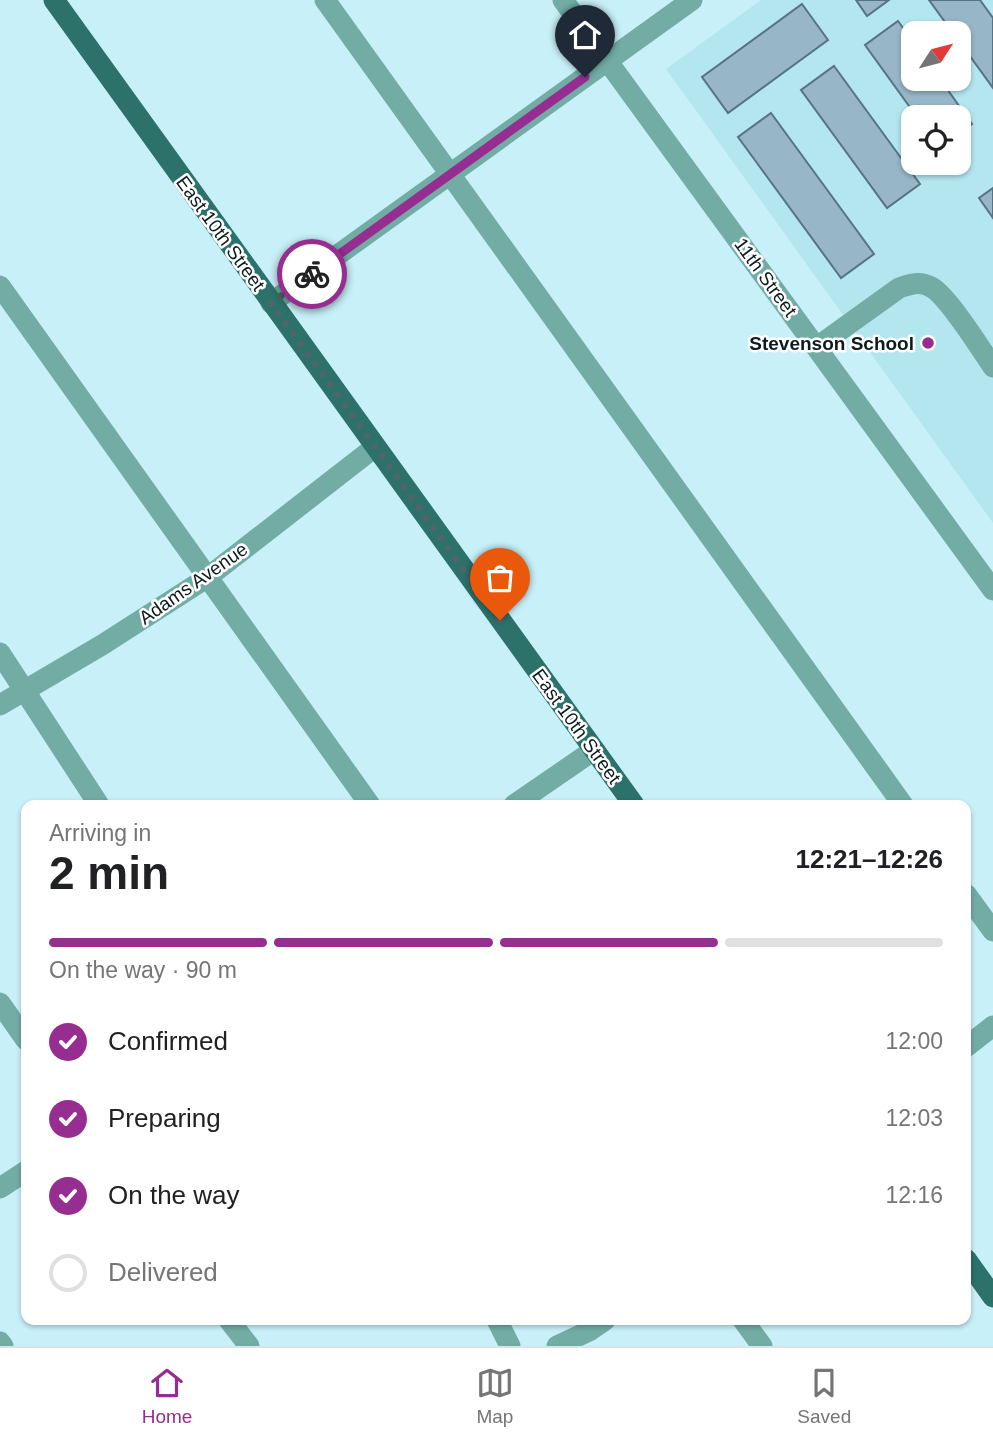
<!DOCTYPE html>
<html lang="en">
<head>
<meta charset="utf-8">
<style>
	body { margin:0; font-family:Arial,sans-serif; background:#f6f6f6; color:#202124; height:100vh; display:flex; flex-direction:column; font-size:26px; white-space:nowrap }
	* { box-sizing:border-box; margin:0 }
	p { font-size:23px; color:#757577 }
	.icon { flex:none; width:38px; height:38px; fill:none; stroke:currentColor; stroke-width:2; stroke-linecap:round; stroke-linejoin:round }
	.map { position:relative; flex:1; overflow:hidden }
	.sheet { position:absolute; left:21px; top:800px; width:950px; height:525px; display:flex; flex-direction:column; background:#fff; border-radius:14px; box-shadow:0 2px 5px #0004 }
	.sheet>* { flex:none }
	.needle { width:46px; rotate:54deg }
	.buttons { position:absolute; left:901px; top:21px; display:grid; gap:14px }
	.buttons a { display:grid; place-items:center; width:70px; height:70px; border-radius:14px; background:#fff; box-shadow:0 2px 5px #0004; font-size:35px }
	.pin { position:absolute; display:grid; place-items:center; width:60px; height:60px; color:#fff; margin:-72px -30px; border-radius:50% 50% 50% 0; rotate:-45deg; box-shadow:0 0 7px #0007 }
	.pin .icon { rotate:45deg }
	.courier { position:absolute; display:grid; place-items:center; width:70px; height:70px; margin:-35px; border:5px solid #962e91; border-radius:50%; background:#fff; color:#222; box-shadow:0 2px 9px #0007 }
	.headline em { font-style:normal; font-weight:700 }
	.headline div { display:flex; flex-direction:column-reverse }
	.headline { display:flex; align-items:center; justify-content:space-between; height:119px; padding:0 28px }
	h1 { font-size:46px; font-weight:700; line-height:52px }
	.bar { display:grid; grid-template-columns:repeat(4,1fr); gap:10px 7px; align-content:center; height:84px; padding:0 28px }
	.bar i { height:9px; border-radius:5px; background:#e0e0e0 }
	.bar .current { background:#962e91 }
	.bar p { grid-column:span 4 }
	ol { padding:0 28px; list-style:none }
	li { display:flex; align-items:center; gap:21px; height:77px }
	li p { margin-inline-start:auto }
	li .icon { padding:7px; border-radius:50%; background:#962e91; color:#fff; stroke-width:4 }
	li:last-child { color:#757577 }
	li i { width:38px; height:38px; border:4px solid #e0e0e0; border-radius:50% }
	.menu { display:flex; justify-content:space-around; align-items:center; height:98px; border-top:2px solid #e0e0e0; background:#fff; font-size:19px; color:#757577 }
	.menu a { display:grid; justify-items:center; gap:4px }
	.menu .current { color:#962e91 }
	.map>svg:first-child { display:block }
	.built { fill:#b4e6f0; fill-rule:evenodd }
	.building { fill:#97b6c8; stroke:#567384; stroke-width:2 }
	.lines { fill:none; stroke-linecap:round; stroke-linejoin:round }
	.minor { stroke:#72aca5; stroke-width:21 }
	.major { stroke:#2c716a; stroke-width:21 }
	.done { stroke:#4e666a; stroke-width:7; stroke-dasharray:0 12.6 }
	.route { stroke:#962e91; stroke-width:9 }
	.poi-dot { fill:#962e91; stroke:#fff; stroke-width:2.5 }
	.labels { text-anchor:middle; stroke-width:5; stroke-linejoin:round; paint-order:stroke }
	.street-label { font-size:19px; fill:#0c1b1e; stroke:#fff }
	.poi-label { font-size:19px; font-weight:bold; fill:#0c1b1e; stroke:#fff; text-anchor:end }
</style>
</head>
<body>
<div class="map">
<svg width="993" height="1346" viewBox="0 0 993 1346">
	<rect width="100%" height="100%" fill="#c8f0f8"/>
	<path class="built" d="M761 0H993V523L666 69ZM914 33H959V79H914ZM914 117H959V163H914Z"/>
	<g class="building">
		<path d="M856 0H889L867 16Z"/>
		<path d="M929 0H980L993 18V88L959 41V33H953Z"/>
		<path d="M802 4 828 40 728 113 702 77Z"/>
		<path d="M898 21 914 43V79H940L972 124 959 134V117H917L865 45Z"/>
		<path d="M834 66 920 184 887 208 801 90Z"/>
		<path d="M771 113 874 254 841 278 738 137Z"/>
		<path d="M993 188V218L979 198Z"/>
	</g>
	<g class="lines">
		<g class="minor">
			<path d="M325 0 903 805"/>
			<path d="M563 0 993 590"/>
			<path d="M0 286 370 805"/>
			<path d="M271 303 692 0"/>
			<path d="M817 347 899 288C910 284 920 281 931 287 947 295 981 349 993 367"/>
			<path d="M0 653 99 805"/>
			<path d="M0 705 102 645 208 577 375 447"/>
			<path d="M514 805 594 750"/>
			<path d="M966 894 993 931"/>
			<path d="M0 1003 26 1040"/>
			<path d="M966 1047 993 1026"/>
			<path d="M0 1188 26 1171"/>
			<path d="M229 1320 249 1346"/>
			<path d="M497 1320 510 1346"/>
			<path d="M743 1320 762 1346"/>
			<path d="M0 1342 3 1346"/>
			<path d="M557 1346 589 1331 605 1320"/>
		</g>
		<g class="major">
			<path d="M54 0 634 805"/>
			<path d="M966 1259 993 1297"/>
		</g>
	</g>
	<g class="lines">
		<path class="done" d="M312 274 271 303 500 620"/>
		<path class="route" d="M312 274 585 77"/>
	</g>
	<circle class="poi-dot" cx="928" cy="343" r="7"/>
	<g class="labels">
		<g class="street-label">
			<text transform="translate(221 233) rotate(54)" y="7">East 10th Street</text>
			<text transform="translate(766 277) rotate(54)" y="7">11th Street</text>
			<text transform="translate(193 583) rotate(-35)" y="7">Adams Avenue</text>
			<text transform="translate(577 726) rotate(54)" y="7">East 10th Street</text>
		</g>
		<g class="poi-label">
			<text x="914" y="350">Stevenson School</text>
		</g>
	</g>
</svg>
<div class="buttons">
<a><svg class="needle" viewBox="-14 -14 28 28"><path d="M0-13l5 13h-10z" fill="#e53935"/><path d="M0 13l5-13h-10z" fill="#757577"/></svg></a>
<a><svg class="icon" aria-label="locate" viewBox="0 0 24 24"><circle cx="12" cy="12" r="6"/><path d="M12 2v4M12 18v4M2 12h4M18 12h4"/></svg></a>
</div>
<div class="pin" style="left:500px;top:620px;background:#ea580c"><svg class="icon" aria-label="bag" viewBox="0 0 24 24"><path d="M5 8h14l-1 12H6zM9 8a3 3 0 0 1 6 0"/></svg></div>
<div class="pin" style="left:585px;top:77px;background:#1f2937"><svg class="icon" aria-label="home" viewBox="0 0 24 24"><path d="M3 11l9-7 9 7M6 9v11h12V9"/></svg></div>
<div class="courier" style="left:312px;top:274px"><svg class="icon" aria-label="bike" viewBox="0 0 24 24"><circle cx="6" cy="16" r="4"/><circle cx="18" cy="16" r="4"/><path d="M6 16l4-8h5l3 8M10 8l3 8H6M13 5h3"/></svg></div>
<section class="sheet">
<div class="headline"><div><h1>2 min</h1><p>Arriving in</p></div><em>12:21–12:26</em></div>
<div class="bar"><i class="current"></i><i class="current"></i><i class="current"></i><i></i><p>On the way · 90 m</p></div>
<ol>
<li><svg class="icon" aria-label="check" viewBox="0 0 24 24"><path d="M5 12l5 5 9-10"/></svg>Confirmed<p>12:00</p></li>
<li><svg class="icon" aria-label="check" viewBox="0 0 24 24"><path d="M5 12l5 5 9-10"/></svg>Preparing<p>12:03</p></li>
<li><svg class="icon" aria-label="check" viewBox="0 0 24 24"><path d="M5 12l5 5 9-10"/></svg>On the way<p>12:16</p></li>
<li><i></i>Delivered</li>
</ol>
</section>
</div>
<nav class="menu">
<a class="current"><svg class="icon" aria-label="home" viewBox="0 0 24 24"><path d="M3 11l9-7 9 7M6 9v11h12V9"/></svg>Home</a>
<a><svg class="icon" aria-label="map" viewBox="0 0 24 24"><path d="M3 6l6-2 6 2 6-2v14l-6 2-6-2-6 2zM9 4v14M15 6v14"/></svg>Map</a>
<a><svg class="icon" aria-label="saved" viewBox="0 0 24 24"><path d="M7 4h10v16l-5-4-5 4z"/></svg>Saved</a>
</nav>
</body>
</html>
